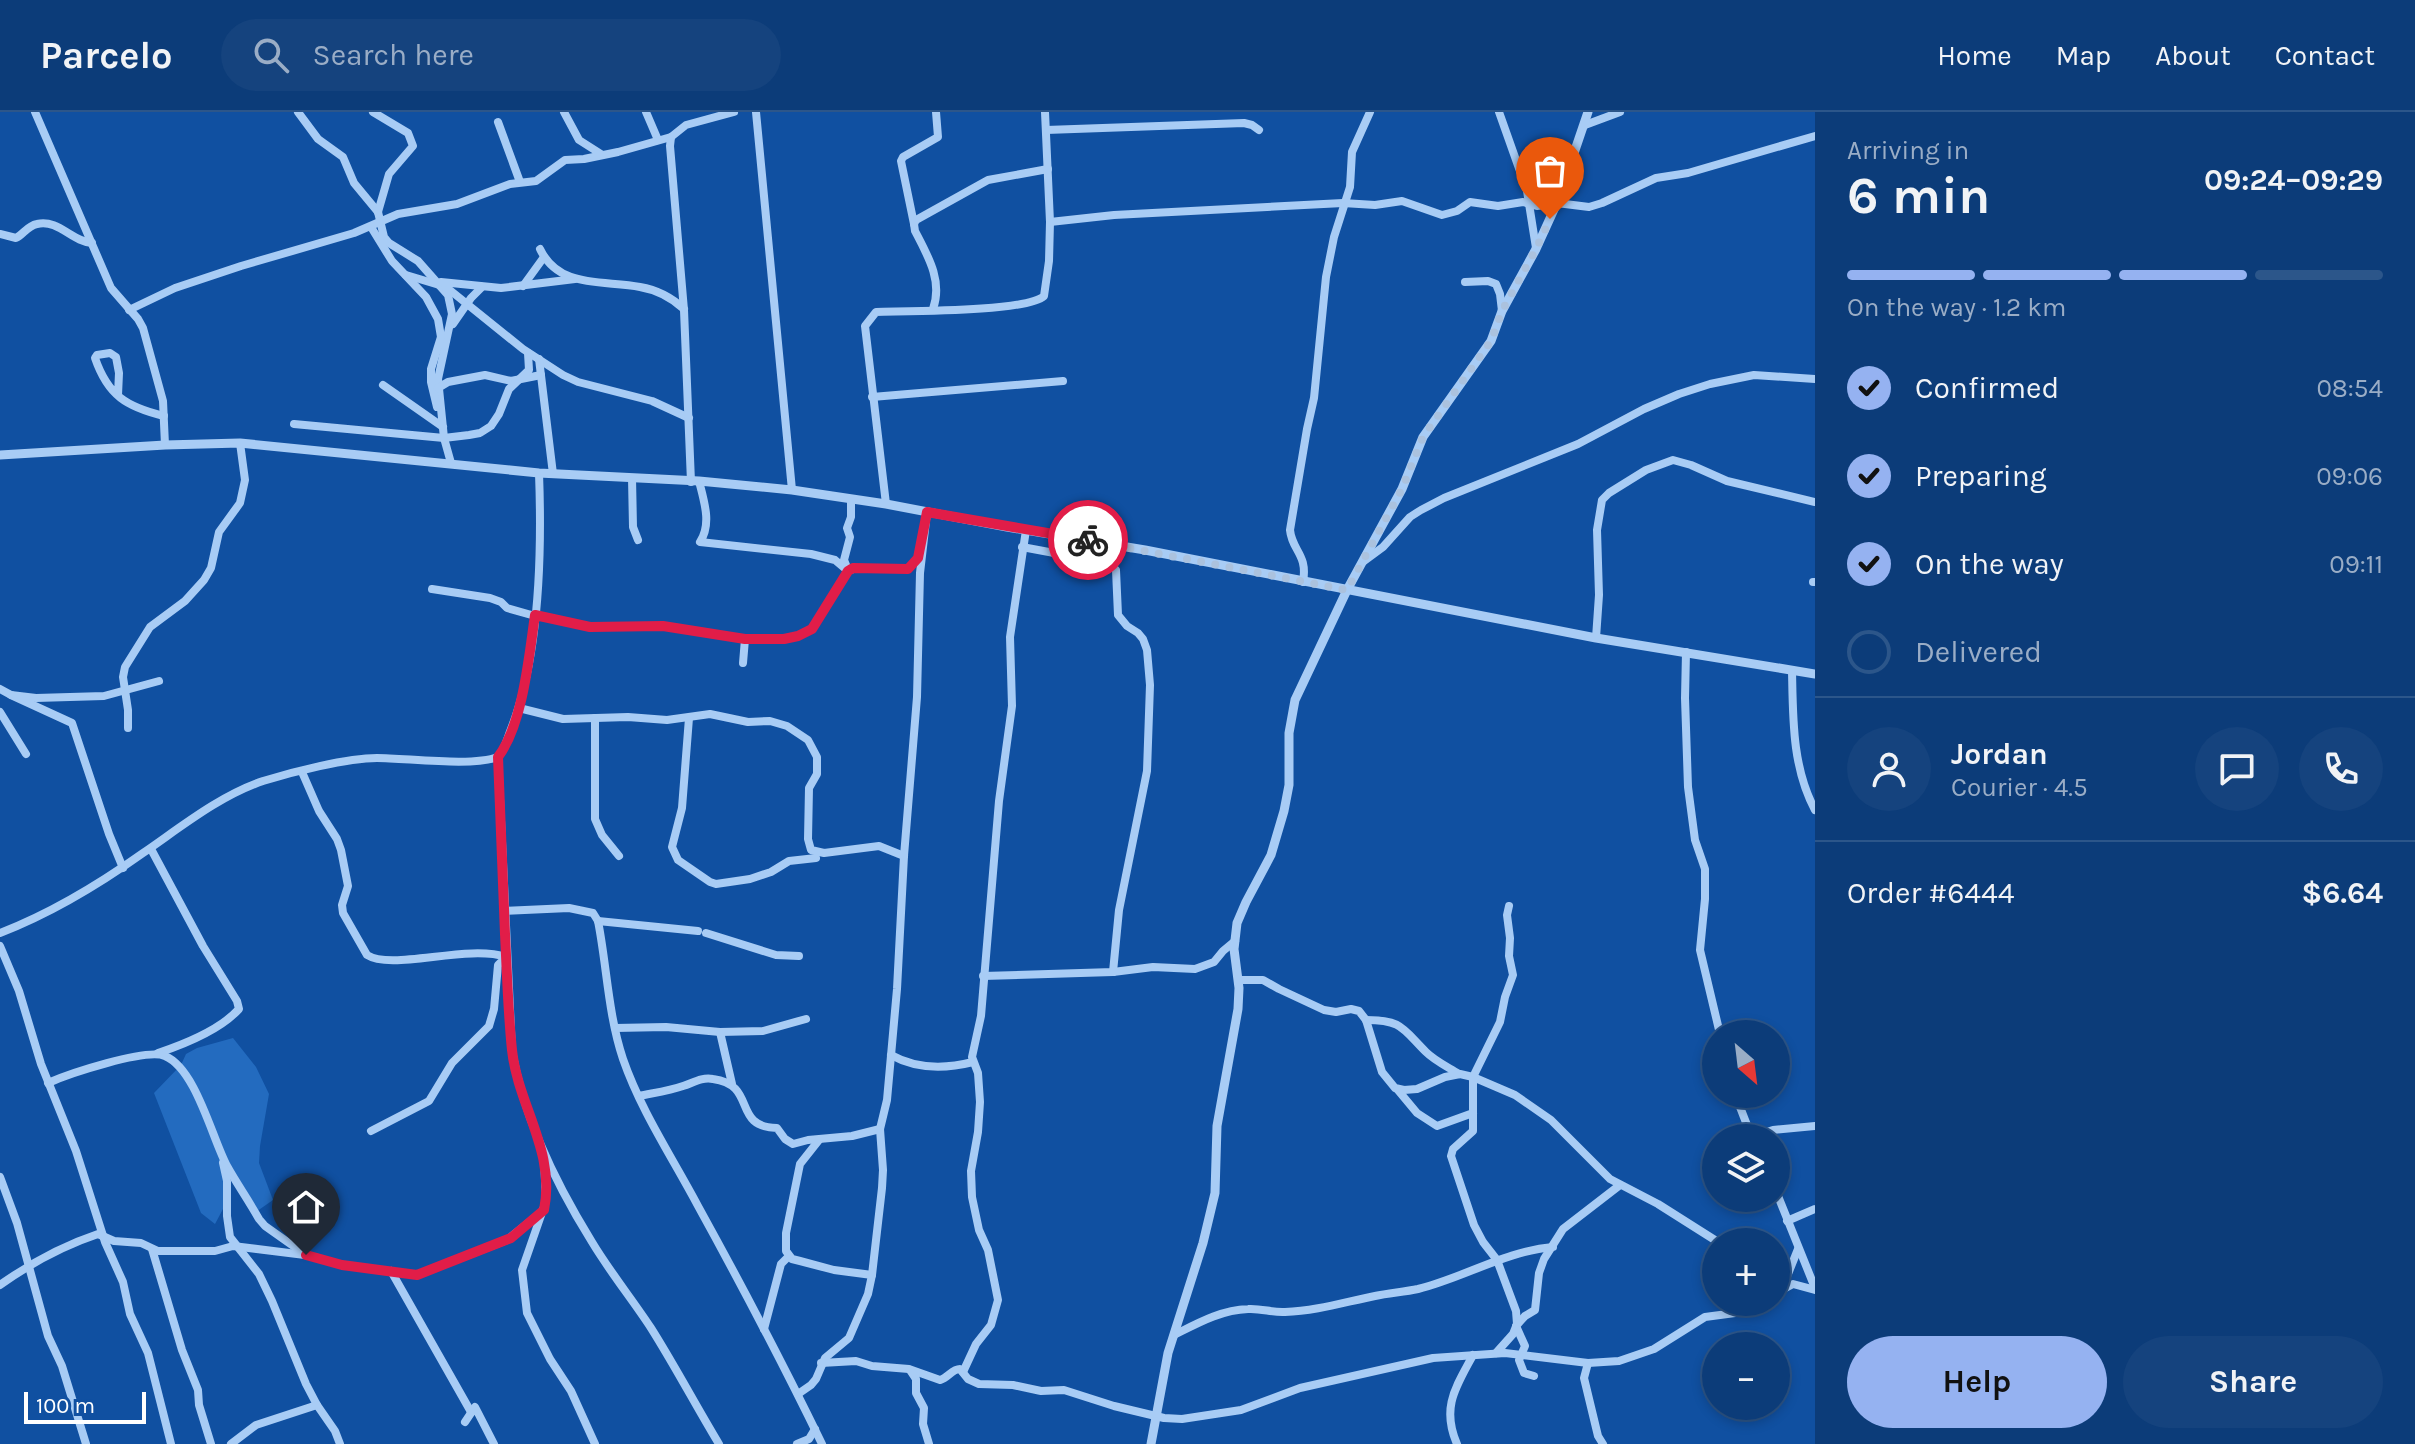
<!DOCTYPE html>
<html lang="en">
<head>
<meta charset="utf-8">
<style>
	body { margin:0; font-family:Karla,sans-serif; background:#15437e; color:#f1f3f6; height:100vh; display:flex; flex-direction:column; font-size:30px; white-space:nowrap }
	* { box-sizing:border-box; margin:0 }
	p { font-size:26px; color:#9aadc6 }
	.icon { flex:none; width:44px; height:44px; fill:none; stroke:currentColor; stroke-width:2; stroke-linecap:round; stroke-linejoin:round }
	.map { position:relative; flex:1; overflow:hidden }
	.panel { display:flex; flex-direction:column; background:#0c3c79; width:600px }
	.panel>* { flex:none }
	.needle { width:52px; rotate:152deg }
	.buttons { position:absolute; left:1702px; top:908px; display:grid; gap:16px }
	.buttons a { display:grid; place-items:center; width:88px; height:88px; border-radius:50%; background:#0c3c79; box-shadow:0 4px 12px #0003,0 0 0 2px #2c568a; font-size:40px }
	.scale { position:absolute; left:24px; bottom:20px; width:122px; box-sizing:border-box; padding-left:8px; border:4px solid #fff; border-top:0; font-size:22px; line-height:28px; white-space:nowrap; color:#fff; -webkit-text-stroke:6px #1050a1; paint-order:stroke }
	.pin { position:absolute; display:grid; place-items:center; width:68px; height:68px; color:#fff; margin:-82px -34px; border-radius:50% 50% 50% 0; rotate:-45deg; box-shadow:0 0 8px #0007 }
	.pin .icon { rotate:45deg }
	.courier { position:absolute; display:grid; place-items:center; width:80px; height:80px; margin:-40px; border:6px solid #e11d48; border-radius:50%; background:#fff; color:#222; box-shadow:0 2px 10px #0007 }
	.head em { font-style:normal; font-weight:700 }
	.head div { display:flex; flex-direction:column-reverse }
	.head { display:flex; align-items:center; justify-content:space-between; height:136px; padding:0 32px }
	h1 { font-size:52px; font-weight:700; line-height:60px }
	.bar { display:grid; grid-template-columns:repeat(4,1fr); gap:12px 8px; align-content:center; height:96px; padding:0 32px }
	.bar i { height:10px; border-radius:6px; background:#2c568a }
	.bar .current { background:#95b2f1 }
	.bar p { grid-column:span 4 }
	.line { display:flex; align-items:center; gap:20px; padding:0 32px; border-top:2px solid #2c568a }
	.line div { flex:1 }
	.round { display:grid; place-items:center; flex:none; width:84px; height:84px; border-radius:42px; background:#15437e }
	ol { padding:0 32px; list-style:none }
	li { display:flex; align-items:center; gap:24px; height:88px }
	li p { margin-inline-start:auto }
	li .icon { padding:8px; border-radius:50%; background:#95b2f1; color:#111; stroke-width:4 }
	li:last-child { color:#9aadc6 }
	li i { width:44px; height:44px; border:4px solid #2c568a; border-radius:50% }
	.action { display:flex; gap:16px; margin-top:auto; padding:16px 32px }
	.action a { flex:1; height:92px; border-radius:48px; background:#95b2f1; color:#111; font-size:32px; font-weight:700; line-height:92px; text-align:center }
	.action a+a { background:#15437e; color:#f1f3f6 }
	header { display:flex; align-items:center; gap:48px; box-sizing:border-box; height:112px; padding:0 40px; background:#0c3c79; border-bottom:2px solid #2c568a }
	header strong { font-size:38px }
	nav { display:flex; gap:44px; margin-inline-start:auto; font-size:28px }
	.search { width:560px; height:72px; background:#15437e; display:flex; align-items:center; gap:20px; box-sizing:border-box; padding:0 28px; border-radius:44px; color:#9aadc6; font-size:30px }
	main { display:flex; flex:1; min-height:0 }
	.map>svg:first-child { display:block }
	.green { fill:#236bbf }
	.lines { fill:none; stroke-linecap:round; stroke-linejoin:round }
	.minor { stroke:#a8ccf5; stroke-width:8 }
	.tertiary { stroke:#a8ccf5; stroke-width:9 }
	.done { stroke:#abc2de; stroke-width:8; stroke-dasharray:0 14.4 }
	.route { stroke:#e11d48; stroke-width:10 }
</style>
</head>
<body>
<header>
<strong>Parcelo</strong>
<div class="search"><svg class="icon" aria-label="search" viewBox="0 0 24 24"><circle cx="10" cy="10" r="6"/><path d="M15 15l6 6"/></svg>Search here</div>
<nav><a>Home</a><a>Map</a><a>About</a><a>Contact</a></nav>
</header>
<main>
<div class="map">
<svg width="1815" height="1332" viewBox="0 0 1815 1332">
	<rect width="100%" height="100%" fill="#1050a1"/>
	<path class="green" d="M233 926 256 955 269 982 260 1034 259 1051 273 1088 253 1102 223 1052V1097L215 1112 201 1101 154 981 181 953 186 942 197 936Z"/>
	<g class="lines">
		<g class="minor">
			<path d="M35 0 111 176 138 207 143 216 163 289 165 333"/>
			<path d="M298 0 318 27 343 45 354 71 378 100 384 125 389 131 418 149 448 183 452 202 438 267 444 326 451 351"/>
			<path d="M373 0 408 21 413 34 389 62 378 100"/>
			<path d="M564 0 579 28 601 42"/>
			<path d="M646 0 658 28"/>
			<path d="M756 0 792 378"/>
			<path d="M1499 0 1527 79 1536 136"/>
			<path d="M498 10 520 70"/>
			<path d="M1585 13 1620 0"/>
			<path d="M1046 18 1244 11 1252 13 1259 18"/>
			<path d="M1050 110 1114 103 1343 91 1375 93 1402 89 1442 103 1457 99 1470 90 1498 94 1523 90 1537 94 1557 91 1589 95 1602 91 1656 66 1688 61 1815 24"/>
			<path d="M914 112 901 49 903 45 938 25 936 0"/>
			<path d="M371 115 392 149 426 185 438 207 441 225 431 257V270L437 295"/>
			<path d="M0 122 16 126C24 122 27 114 37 112 59 107 72 130 92 131"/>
			<path d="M540 137C559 177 603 168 640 175 658 178 671 185 684 197"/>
			<path d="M406 163 446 175 523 237 563 263 578 270 652 289 689 306"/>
			<path d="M441 170 501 176 575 167"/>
			<path d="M1465 170 1488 169 1496 172 1500 182 1502 199"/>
			<path d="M523 174 544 145"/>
			<path d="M933 197C943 169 928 144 915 119L914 112 916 108 988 68 1048 57"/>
			<path d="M129 198 175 176 241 154 354 121 398 102 457 92 510 72 536 69 565 48 584 47 618 40 671 25"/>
			<path d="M453 212 471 186 482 175"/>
			<path d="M539 247 553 362"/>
			<path d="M383 273 443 315"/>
			<path d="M438 276 448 270 485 263 511 269 541 263"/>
			<path d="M118 283 119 261 116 245 110 241 97 243 95 246C108 284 127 295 164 304"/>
			<path d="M872 285 1063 269"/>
			<path d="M294 312 444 326 469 323 480 321 491 314 499 302 509 277 529 258 528 241"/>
			<path d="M632 366 633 415 638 428"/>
			<path d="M699 369C704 389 712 412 700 430L811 442 835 448 848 459"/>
			<path d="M691 370 684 198 670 34 671 25 686 13 734 0"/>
			<path d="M886 392 865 214 876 200C905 199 1027 200 1044 184L1049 149 1050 110 1045 0"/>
			<path d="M1022 435 1108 451 1116 458 1118 503 1127 514 1138 521 1143 527 1147 538 1150 573 1147 659 1119 798 1113 860"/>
			<path d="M1364 449 1383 435 1410 405 1421 398 1444 386 1578 332 1644 297 1679 282 1710 272 1754 263 1815 267"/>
			<path d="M848 458 844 448 850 425 847 416 851 405V387"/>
			<path d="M1303 470C1308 442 1292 439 1290 418L1307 317 1314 286 1326 165 1334 125 1350 75 1352 40 1370 0"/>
			<path d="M1813 470H1815"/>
			<path d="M432 477 490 486 501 490 507 496 535 504"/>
			<path d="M535 503 590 515 663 514 745 527H784L798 524 812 517 848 459 856 456 908 457 918 446 920 441"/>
			<path d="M1596 526 1599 483 1597 418 1602 388 1609 381 1646 358 1673 348 1691 353 1727 369 1815 390"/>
			<path d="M1686 540 1685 586 1688 675 1695 728 1705 757V787L1700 838 1720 922"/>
			<path d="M743 551 745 527"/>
			<path d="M1792 558C1793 606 1792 655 1815 698"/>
			<path d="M0 577 11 583 36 586 104 584 159 569"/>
			<path d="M11 583 72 611 109 722 123 756"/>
			<path d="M519 596 563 607 628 605 667 608 710 602 748 610 770 609 787 614 808 628 817 645V662L809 676 808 727 811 738 824 741 879 734 904 744"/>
			<path d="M0 600 26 642"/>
			<path d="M595 606V707L602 723 619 744"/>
			<path d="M689 606 682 696 672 735 678 748 710 770 716 772 750 767 771 760 789 749 816 746"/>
			<path d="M128 616V598L123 565 125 555 150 515 185 489 204 468 211 456 219 420 240 391 245 368 240 331"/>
			<path d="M498 645 512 939C524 1007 556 1072 592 1130 610 1160 632 1187 651 1216 675 1254 696 1294 719 1332"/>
			<path d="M302 660 319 699 337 727 341 738 348 774 342 793 343 801 367 843C392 859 467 832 506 845L498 853 494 897 489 914 452 951 429 989 371 1019"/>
			<path d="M151 737 203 834 237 889 239 897C220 918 185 932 158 941"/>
			<path d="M504 799 569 796 593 801 598 809C607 855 608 902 623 947 641 999 672 1045 698 1094 741 1172 783 1252 822 1332"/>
			<path d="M598 809 698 819"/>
			<path d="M0 821C52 801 98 773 143 741 181 715 219 684 263 669 292 660 347 646 377 646 407 646 472 655 498 645 505 637 507 627 511 617 540 543 542 441 539 361"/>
			<path d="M706 821 776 843 799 844"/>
			<path d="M0 834 19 879 41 952 76 1039 105 1130 123 1170 130 1202 148 1241 171 1332"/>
			<path d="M983 864 1113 860 1153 855 1195 857 1214 850 1223 839 1235 829"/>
			<path d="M1238 868H1263L1279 877 1324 898 1336 900 1351 897 1359 899 1366 908 1382 960 1395 976 1404 978 1417 977 1445 965 1460 962 1473 965 1515 983 1551 1008 1610 1067 1658 1092 1718 1130"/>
			<path d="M1366 908C1402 908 1402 916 1426 940 1435 949 1448 955 1459 962"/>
			<path d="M615 916 666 915 720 920 763 919 806 907"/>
			<path d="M720 920 732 972"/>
			<path d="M891 943C916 957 945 957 973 950"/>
			<path d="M48 971C68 962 146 936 165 944 196 957 212 1026 227 1054 237 1072 249 1089 259 1107L265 1114 306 1143 342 1153 417 1163 507 1128 544 1098"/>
			<path d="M1397 977 1417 1001 1437 1014 1473 1001"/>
			<path d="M1735 982 1752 1026"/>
			<path d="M639 984C653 981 669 979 683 974 693 971 701 965 713 967 758 973 731 1015 777 1016L785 1027 793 1032 808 1028 852 1024 880 1017"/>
			<path d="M1751 1025 1773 1018 1815 1014"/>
			<path d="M819 1028 800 1052 786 1121V1139L792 1147 800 1149 834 1158 872 1163"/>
			<path d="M544 1047 546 1089 522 1158 527 1201 550 1247 571 1279 595 1332"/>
			<path d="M223 1051 227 1069V1104L230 1125 259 1162 272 1189 306 1272 317 1293 335 1319 340 1332"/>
			<path d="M0 1065 17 1111 48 1224 62 1254 86 1332"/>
			<path d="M1776 1079 1815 1176"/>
			<path d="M1787 1109 1815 1097"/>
			<path d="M152 1137 182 1238 198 1278 199 1293 211 1332"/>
			<path d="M391 1159 471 1300"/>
			<path d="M0 1173C31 1151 62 1134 98 1122L114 1129 141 1131 158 1139H215L233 1134 305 1143"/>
			<path d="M1782 1177 1798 1137"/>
			<path d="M1776 1181 1793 1172 1815 1178"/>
			<path d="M764 1217 781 1152 789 1144"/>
			<path d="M1174 1223C1198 1211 1221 1198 1248 1197 1261 1196 1273 1201 1285 1200 1316 1199 1345 1190 1375 1184 1389 1181 1404 1180 1418 1177 1463 1166 1506 1139 1553 1135"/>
			<path d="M1496 1241 1513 1222 1517 1212 1516 1199 1497 1148 1483 1130 1474 1113 1451 1044 1453 1037 1473 1019V965L1500 910 1505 885 1513 863 1509 844 1510 826 1507 803 1509 794"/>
			<path d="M821 1251 856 1249 872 1254 909 1257 940 1268C948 1266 952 1257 960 1257L968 1267 979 1272 1013 1273 1041 1279 1064 1278 1114 1294 1164 1306 1182 1307 1241 1298 1300 1276 1433 1246 1505 1241 1588 1251 1619 1249 1654 1237 1705 1205 1735 1201 1764 1190"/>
			<path d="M1588 1251 1584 1266 1598 1324 1603 1332"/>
			<path d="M910 1258 916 1267V1281L924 1296 923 1312 929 1332"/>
			<path d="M963 1260 976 1232 991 1213 998 1188 988 1138 979 1118 972 1085 971 1059 978 1020 980 990 978 961 972 945 981 904 999 689 1012 594 1010 525 1026 418"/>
			<path d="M1534 1264 1524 1261 1519 1248 1525 1234 1516 1214 1525 1204 1535 1198 1539 1161 1544 1147 1563 1117 1620 1073"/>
			<path d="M798 1282 811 1273 816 1267 825 1246 849 1226 868 1182 872 1163 882 1076 883 1058 880 1017 887 988 897 877 904 744 917 585 920 461 927 400"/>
			<path d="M465 1310 475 1295 494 1332"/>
			<path d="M231 1332 256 1313 317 1293"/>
			<path d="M797 1332 809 1327 815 1317"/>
			<path d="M1457 1332C1441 1295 1456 1275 1473 1243"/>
		</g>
		<g class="tertiary">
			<path d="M0 343 165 333 240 331 539 361 699 369 792 378 886 392 1007 415 1145 438 1596 526 1815 562"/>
			<path d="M1151 1332 1168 1241 1203 1131 1215 1081 1217 1014 1238 897 1239 876 1234 837 1237 811 1246 790 1271 743 1284 699 1289 673V621L1295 588 1347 478 1402 377 1423 325 1491 229 1502 199 1536 137 1557 91 1588 0"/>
		</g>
	</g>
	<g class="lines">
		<path class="done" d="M1088 428 1347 478 1402 377 1423 325 1491 229 1502 199 1536 137 1550 107"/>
		<path class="route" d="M306 1143 342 1153 417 1163 511 1126 544 1098C556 1039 518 994 512 938 508 900 507 861 505 822 503 763 500 704 498 645 523 612 529 544 535 503L590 515 663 514 745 527H784L798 524 812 517 848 459 853 456 908 457 918 446 927 400 1088 428"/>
	</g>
</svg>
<div class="buttons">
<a><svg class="needle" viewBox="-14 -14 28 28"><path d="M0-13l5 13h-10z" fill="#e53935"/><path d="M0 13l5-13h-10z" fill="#9aadc6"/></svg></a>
<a><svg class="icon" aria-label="layers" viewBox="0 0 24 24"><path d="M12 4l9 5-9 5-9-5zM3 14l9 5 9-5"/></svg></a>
<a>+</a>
<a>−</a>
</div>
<div class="scale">100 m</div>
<div class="pin" style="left:1550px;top:107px;background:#ea580c"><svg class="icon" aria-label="bag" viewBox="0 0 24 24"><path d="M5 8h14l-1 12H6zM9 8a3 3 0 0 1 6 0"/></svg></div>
<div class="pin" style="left:306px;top:1143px;background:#1f2937"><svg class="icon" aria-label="home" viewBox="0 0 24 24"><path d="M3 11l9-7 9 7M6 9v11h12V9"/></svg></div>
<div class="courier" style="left:1088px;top:428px"><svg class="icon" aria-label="bike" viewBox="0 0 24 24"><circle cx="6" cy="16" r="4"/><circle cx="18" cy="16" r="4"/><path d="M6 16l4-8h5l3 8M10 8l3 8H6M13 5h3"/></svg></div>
</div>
<section class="panel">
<div class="head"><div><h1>6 min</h1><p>Arriving in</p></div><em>09:24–09:29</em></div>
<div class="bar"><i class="current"></i><i class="current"></i><i class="current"></i><i></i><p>On the way · 1.2 km</p></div>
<ol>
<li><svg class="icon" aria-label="check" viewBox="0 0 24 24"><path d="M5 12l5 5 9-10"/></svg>Confirmed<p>08:54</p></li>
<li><svg class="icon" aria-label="check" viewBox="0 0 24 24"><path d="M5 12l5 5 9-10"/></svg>Preparing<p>09:06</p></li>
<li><svg class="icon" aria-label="check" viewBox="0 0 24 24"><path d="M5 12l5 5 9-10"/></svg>On the way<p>09:11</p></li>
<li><i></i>Delivered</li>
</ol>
<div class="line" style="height:144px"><a class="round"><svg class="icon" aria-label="person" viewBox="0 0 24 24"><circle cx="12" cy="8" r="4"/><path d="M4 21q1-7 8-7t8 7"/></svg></a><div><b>Jordan</b><p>Courier · 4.5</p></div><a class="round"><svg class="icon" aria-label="chat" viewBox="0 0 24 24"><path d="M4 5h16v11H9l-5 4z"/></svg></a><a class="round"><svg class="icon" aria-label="phone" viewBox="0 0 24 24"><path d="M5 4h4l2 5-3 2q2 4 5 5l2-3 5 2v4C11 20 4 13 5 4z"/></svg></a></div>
<div class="line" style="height:104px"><div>Order #6444</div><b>$6.64</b></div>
<div class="action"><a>Help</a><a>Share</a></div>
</section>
</main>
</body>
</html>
